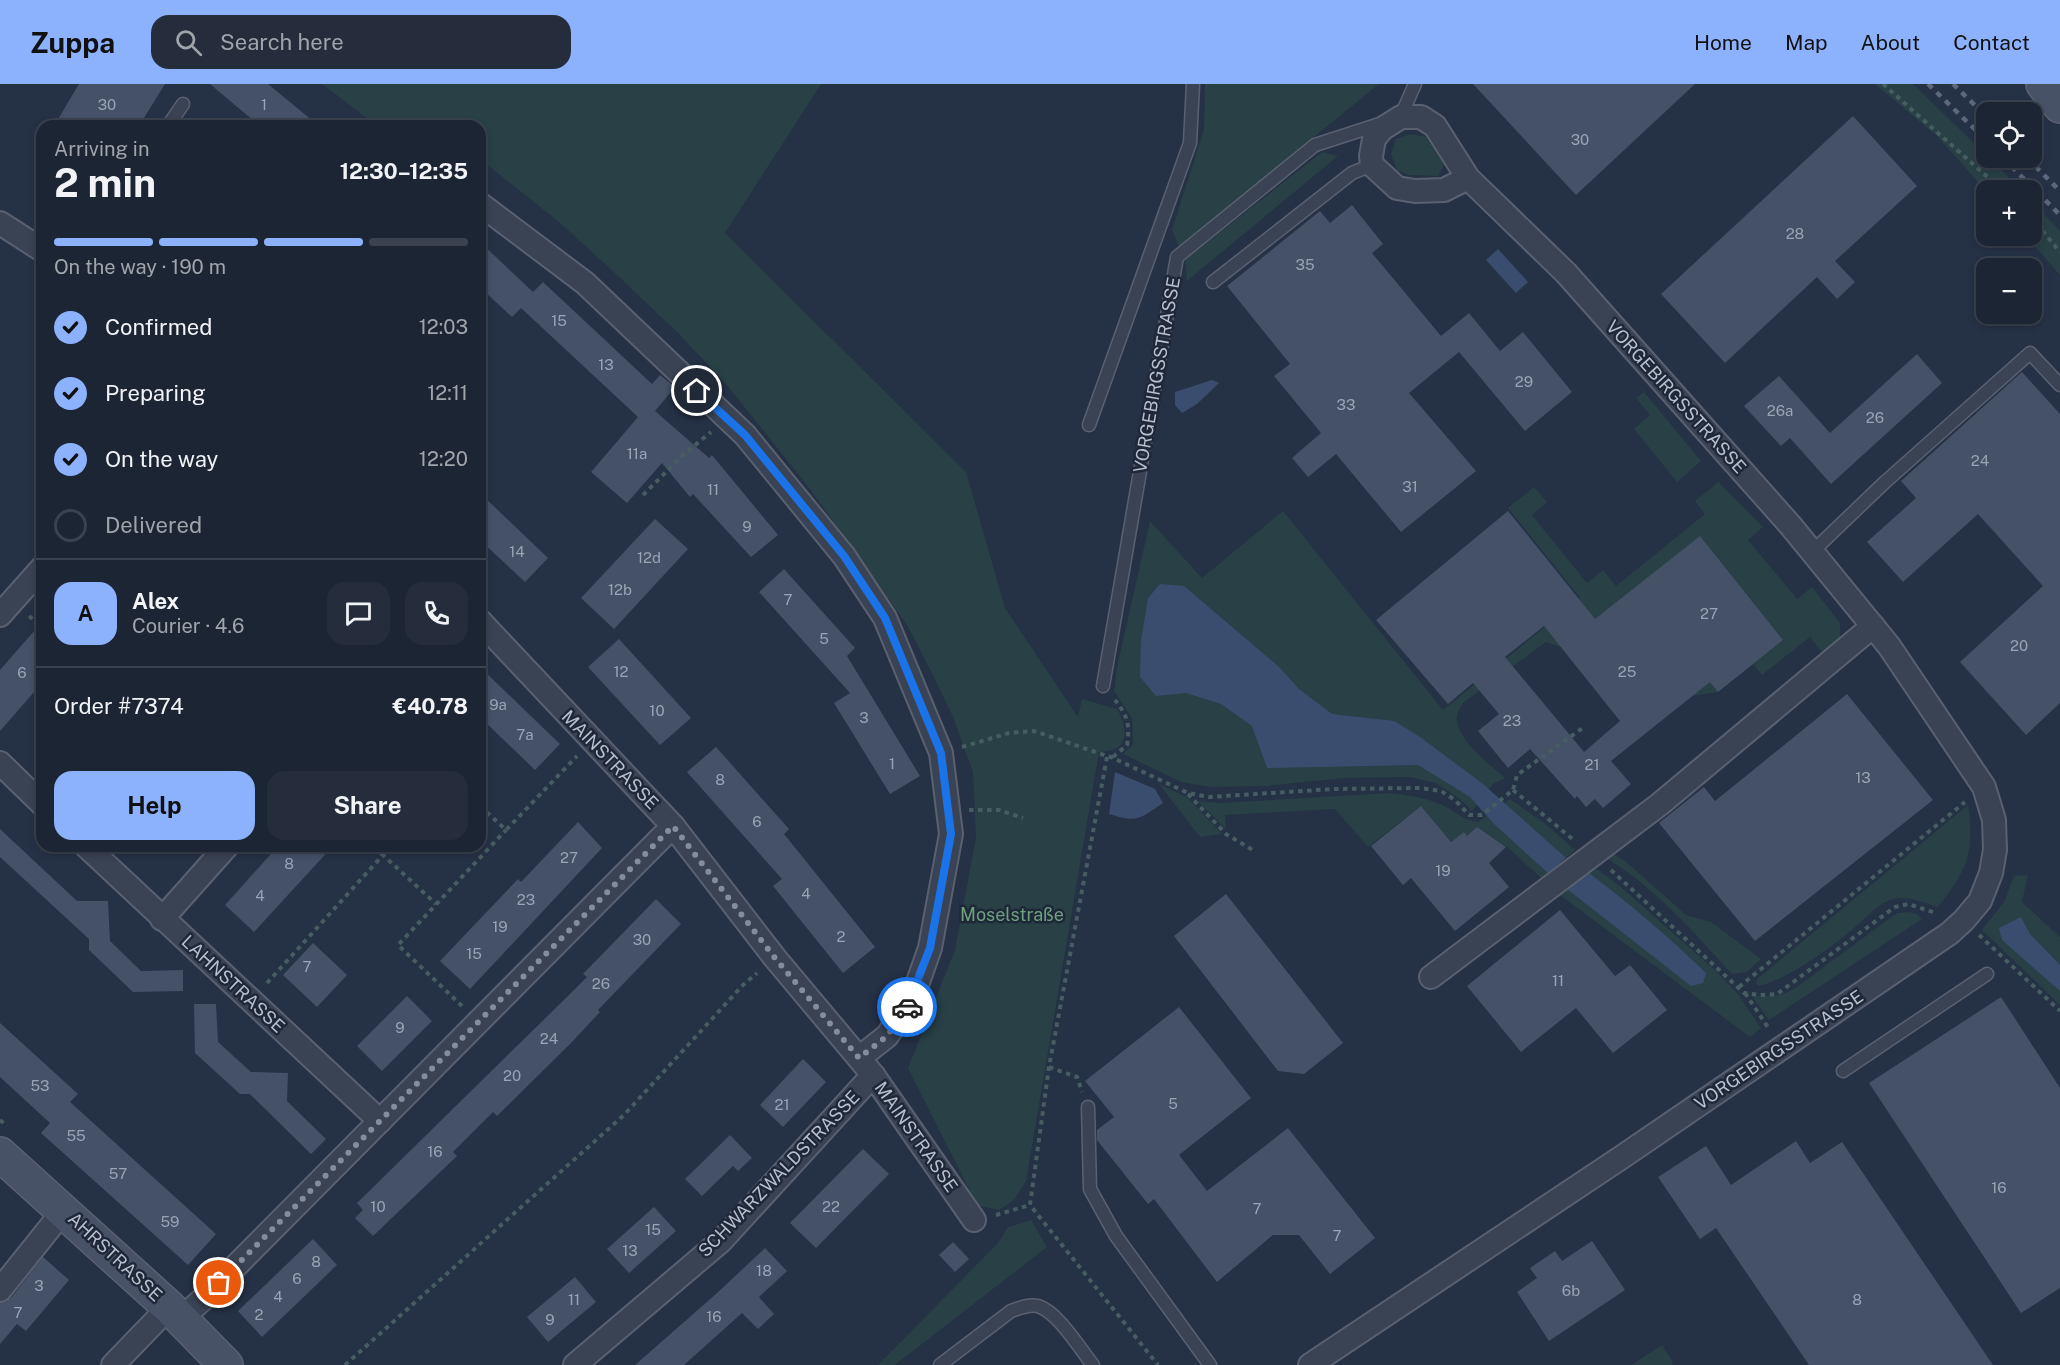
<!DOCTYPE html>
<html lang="en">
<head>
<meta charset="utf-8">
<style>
	body { margin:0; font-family:"Public Sans",sans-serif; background:#252d3c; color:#f1f3f6; height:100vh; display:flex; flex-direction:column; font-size:22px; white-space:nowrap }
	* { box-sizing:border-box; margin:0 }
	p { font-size:20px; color:#a0a5ac }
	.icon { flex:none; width:33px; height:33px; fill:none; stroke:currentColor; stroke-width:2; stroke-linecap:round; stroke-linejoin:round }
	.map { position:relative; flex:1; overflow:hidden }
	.sheet { position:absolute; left:36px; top:36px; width:450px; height:732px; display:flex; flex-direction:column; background:#1c2534; border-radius:18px; box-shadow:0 3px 9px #0003,0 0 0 2px #3a424f }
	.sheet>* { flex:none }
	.controls { position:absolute; left:1976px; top:18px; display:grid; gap:12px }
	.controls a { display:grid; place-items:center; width:66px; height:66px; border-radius:12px; background:#1c2534; box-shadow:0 3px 9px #0003,0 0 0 2px #3a424f; font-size:30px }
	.pin { position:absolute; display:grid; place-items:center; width:51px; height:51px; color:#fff; margin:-26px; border:3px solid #fff; border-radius:50%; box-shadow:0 2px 6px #0007 }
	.courier { position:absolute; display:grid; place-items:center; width:60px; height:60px; margin:-30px; border:4px solid #1a73e8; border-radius:50%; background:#fff; color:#222; box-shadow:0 2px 8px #0007 }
	.summary em { font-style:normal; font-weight:700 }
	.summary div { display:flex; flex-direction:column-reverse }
	.summary { display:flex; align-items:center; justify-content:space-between; height:102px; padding:0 18px }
	h1 { font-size:39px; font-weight:700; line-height:45px }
	.bar { display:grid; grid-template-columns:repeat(4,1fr); gap:9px 6px; align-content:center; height:72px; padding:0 18px }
	.bar i { height:8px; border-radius:4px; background:#3a424f }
	.bar .current { background:#8cb2fe }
	.bar p { grid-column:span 4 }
	.line { display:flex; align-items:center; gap:15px; padding:0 18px; border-top:2px solid #3a424f }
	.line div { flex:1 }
	.round { display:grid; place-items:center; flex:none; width:63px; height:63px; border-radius:18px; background:#252d3c }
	ol { padding:0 18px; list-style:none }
	li { display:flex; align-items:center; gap:18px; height:66px }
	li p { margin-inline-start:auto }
	li .icon { padding:6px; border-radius:50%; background:#8cb2fe; color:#111; stroke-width:4 }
	li:last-child { color:#a0a5ac }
	li i { width:33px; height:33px; border:3px solid #3a424f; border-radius:50% }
	.cta { display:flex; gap:12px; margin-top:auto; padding:12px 18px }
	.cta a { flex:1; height:69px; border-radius:18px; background:#8cb2fe; color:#111; font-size:24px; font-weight:700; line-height:69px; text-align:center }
	.cta a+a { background:#252d3c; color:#f1f3f6 }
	header { display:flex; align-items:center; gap:36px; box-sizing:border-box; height:84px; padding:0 30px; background:#8cb2fe; color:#111 }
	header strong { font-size:28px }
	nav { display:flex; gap:33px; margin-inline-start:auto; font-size:21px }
	.search { width:420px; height:54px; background:#252d3c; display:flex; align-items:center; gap:15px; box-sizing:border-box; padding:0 21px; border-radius:18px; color:#a0a5ac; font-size:22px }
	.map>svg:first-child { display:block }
	.green { fill:#284046 }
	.water { fill:#3a4d6e }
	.building { fill:#445167; fill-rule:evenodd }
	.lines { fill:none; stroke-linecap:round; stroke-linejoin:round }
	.lane-casing { stroke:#596171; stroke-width:15 }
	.street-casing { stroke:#596171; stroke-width:26 }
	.secondary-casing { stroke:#596171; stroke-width:36 }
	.path { stroke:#465d61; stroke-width:4; stroke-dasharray:4.5 4.5; stroke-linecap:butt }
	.lane { stroke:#3a4354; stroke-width:12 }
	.street { stroke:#3a4354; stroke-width:22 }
	.secondary { stroke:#485267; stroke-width:33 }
	.rail { stroke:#5c677b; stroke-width:4.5; stroke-dasharray:6 6; stroke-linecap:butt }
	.done { stroke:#858d9d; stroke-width:6; stroke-dasharray:0 10.8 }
	.route { stroke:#1a73e8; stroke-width:8 }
	.labels { text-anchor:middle; stroke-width:5; stroke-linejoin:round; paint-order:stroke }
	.number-label { font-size:15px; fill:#9ba4b4 }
	.street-label { font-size:18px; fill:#b8bfcd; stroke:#1f2839 }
	.park-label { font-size:18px; fill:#6da07c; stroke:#1f2839 }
</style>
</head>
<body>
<header>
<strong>Zuppa</strong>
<div class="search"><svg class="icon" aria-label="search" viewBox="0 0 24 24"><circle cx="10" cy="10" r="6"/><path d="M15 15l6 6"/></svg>Search here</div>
<nav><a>Home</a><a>Map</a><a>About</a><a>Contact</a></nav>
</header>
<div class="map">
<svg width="2060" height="1281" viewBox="0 0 2060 1281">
	<rect width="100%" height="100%" fill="#253145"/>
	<g class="green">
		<path d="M322 0H821L725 149 966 388 1005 524 1078 633 1082 615 1117 625C1124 635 1131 660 1114 665 1110 667 1104 667 1099 668L1026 1097 1014 1116 999 1126 977 1121 908 984 955 866 976 753 973 688 953 633 932 589 907 541 810 405 726 300 677 248 618 192 559 138 480 75V42H377Z"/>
		<path d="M1205 0H1379L1179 163 1172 146 1204 45Z"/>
		<path d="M1875 0H1913L2022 106 1986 107 1938 53Z"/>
		<path d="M1410 50 1426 53 1444 81 1438 92 1408 91 1397 86 1391 70 1396 55Z"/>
		<path d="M1322 68 1338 72 1187 197 1185 176Z"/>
		<path d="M2031 116 2060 147V191L2026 152H2031Z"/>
		<path d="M1644 308 1701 377 1677 398 1634 345 1650 331 1636 314Z"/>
		<path d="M1718 398 1763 443 1748 456 1797 515 1812 503 1840 539V557L1823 570 1810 553 1762 591 1753 580 1783 556 1700 453 1718 608 1692 612 1617 518 1561 563 1546 558 1463 619C1461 623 1458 628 1457 632 1454 653 1490 681 1505 694L1493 700 1472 727 1457 713 1436 699 1409 693 1344 694 1266 702 1211 703 1181 698 1123 670 1133 660 1132 634 1114 607 1117 583 1150 437 1202 494 1283 427 1443 626 1580 514 1508 424 1534 403 1547 418 1532 431 1587 499 1603 486 1616 502 1705 430 1695 417Z"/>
		<path d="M1159 700 1187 713 1222 750 1200 753Z"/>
		<path d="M1389 709C1407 711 1423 713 1440 720 1454 726 1463 736 1478 738L1510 715 1547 741 1575 766 1541 794 1507 763 1477 743 1467 752 1464 748 1451 758 1421 722 1368 763 1335 725 1225 731 1226 745 1198 717 1219 719Z"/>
		<path d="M1968 721C1975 768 1967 787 1938 823 1924 819 1908 811 1893 815 1878 819 1865 835 1853 845 1832 863 1785 897 1759 902L1756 900 1757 895Z"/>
		<path d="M1612 769 1625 777 1686 831 1711 838 1761 875 1747 888 1732 890C1693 847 1655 804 1605 773Z"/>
		<path d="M1596 784 1622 804 1716 887 1737 909 1761 944 1750 953 1560 811Z"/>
		<path d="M2028 791 2022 818 2060 853V921L1982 846 2004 818 2014 792Z"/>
		<path d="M1910 828 1917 830 1922 835 1769 936 1751 911C1768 913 1779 913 1794 905L1897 829Z"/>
		<path d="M1031 1136 1047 1163 895 1281H878L998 1159 1008 1143Z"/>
		<path d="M1662 1261 1673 1278 1672 1281H1631Z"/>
	</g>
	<g class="water">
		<path d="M1498 165 1528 198 1516 209 1486 176Z"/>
		<path d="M1212 296 1219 299 1197 320 1182 329 1175 321V308Z"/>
		<path d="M1160 500 1184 502 1279 583 1299 605 1332 630 1394 637 1420 653 1483 700 1566 774 1548 789 1493 739 1470 713 1418 681 1267 684 1252 642 1221 620 1186 609 1156 612 1140 593 1141 556 1148 514Z"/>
		<path d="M1115 688 1155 705 1163 719C1139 735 1138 739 1109 730Z"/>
		<path d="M1589 789C1630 820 1669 853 1706 889L1703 899 1691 902 1567 805Z"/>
		<path d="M2021 833 2030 850 2060 881V907L2002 856 1999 844Z"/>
	</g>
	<g class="building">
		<path d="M79 0H165L139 42H54Z"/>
		<path d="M210 0H268L319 42H260Z"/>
		<path d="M1473 0H1695L1576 111Z"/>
		<path d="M1853 32 1917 102 1835 177 1855 198 1837 215 1817 193 1725 279 1661 210Z"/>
		<path d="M1352 121 1383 160 1372 169 1441 252 1469 229 1500 267 1523 248 1572 308 1525 347 1459 268 1409 309 1476 387 1401 448 1336 370 1308 393 1292 374 1321 349 1274 292 1290 280 1227 202 1320 127 1330 139Z"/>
		<path d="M480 158 533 208 543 198 652 300 660 291 675 303 655 327 709 374 712 371 778 451 751 473 693 410 690 413 662 379 627 419 591 388 638 333 521 224 512 233 480 203Z"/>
		<path d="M1917 270 1942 299 1831 400 1790 354 1781 362 1744 322 1779 292 1830 349Z"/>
		<path d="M2022 288 2060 330V619L2026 651 1960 578 2043 502 1978 430 1903 498 1867 458 1916 414 1901 397Z"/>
		<path d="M480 409 548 474 525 498 480 456Z"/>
		<path d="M1508 427 1595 535 1700 452 1783 556 1718 608 1710 598 1611 677 1631 700 1603 724 1595 715 1586 723 1577 712 1575 715 1530 665 1508 684 1478 647 1499 630 1473 599 1448 620 1376 536ZM1544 542 1620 637 1584 668 1505 573Z"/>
		<path d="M655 435 688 465 614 545 581 514Z"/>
		<path d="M784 485 855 564 847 572 920 692 890 710 834 619 850 609 759 508Z"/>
		<path d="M42 538V599L0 647V586Z"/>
		<path d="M619 555 691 634 660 661 588 583Z"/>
		<path d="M480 583 560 660 535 686 480 633Z"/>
		<path d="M1847 610 1933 716 1755 857 1659 739 1704 703 1715 717Z"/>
		<path d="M716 663 789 745 784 750 875 863 843 889 773 802 782 795 687 688Z"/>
		<path d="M1421 722 1451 758 1464 748 1467 752 1477 743 1506 763 1489 779 1509 803 1455 847 1411 794 1403 801 1371 762Z"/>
		<path d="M578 738 602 764 470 905 440 877 518 795 521 798Z"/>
		<path d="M0 745 77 817H108L110 857 141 887 183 886V907L133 908 89 866V855L0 773Z"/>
		<path d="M278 762H333L254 848 225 821Z"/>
		<path d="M1226 810 1343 959 1304 990 1278 987 1174 852Z"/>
		<path d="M656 815 681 840 598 926 600 928 571 959 497 1032 493 1028 453 1068 457 1072 373 1152 355 1134 363 1126 357 1119 575 905 587 893 583 890Z"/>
		<path d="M1560 826 1615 892 1630 881 1667 926 1613 969 1576 924 1521 968 1467 902Z"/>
		<path d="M313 859 347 891 317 923 283 891Z"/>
		<path d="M407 912 432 937 382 987 357 962Z"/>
		<path d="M2001 913 2060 1004V1204L2021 1229 1869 999Z"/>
		<path d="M194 920H216L218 958 251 988 288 989 287 1017 326 1055 311 1070 250 1010H240L195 969Z"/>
		<path d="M1179 923 1251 1014 1179 1071 1207 1107 1288 1044 1375 1154 1330 1190 1299 1151H1273L1217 1198 1154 1115 1148 1120 1097 1056V1046L1114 1033 1085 997Z"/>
		<path d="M0 939 78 1010 70 1018 216 1150 188 1181 41 1049 50 1039 0 993Z"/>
		<path d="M803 975 826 998 783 1043 760 1021Z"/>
		<path d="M730 1051 752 1074 738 1087 733 1082 702 1112 685 1095Z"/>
		<path d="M1796 1057 1810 1079 1842 1058 1993 1281H1809L1716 1144 1700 1155 1658 1093 1706 1062 1731 1101Z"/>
		<path d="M863 1065 889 1090 816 1164 790 1139Z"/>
		<path d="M654 1123 676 1147 629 1189 607 1165Z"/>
		<path d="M313 1155 337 1181 262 1253 238 1227Z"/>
		<path d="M1592 1157 1625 1206 1549 1257 1517 1208 1537 1194 1530 1184 1555 1167 1562 1177Z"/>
		<path d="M953 1158 969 1175 955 1188 939 1171Z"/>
		<path d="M765 1164 787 1187 759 1213 774 1230 758 1245 742 1229 684 1281H635L716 1210Z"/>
		<path d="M43 1173 69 1196 26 1247 17 1240 0 1260V1219L11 1214Z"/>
		<path d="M575 1193 596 1218 548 1258 527 1233Z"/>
	</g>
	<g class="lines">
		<defs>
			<g id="lane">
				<path d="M1400 34 1415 0"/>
				<path d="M168 42 183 20"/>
				<path d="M1213 198 1352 89 1372 81"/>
				<path d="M1089 341 1190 59 1193 0"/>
				<path d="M1812 468 1884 399 2030 269 2060 301"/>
				<path d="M1103 602 1177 173 1315 61 1383 39"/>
				<path d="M1843 987 1987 890"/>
				<path d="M1088 1023 1090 1105 1116 1152 1210 1281"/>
				<path d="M940 1281 1011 1227C1020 1224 1029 1220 1038 1222 1058 1228 1080 1265 1093 1281"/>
			</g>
			<g id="street">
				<path d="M480 120 585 199 745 351 844 472 885 534 941 669 951 750 930 864 911 918 887 952 859 974"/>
				<path d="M0 139 42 166"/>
				<path d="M0 531 42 484"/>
				<path d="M480 537 673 742 775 874 873 991 974 1136"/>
				<path d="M0 679 42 720"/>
				<path d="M86 762 380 1037"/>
				<path d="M162 835 227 762"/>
				<path d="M1431 893 1660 720 1873 542"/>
				<path d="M0 1206 64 1126"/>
				<path d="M181 1235 203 1215 673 742"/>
				<path d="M113 1281 169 1223"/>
				<path d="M575 1281 721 1157 873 991"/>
				<path d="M1310 1281 1622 1073 1950 849 1964 836 1980 817 1991 789 1995 766 1994 736 1984 703 1889 562 1791 442 1566 189 1468 94 1435 42 1421 33H1401L1382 45 1374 55 1371 72 1372 81 1397 104 1415 107 1444 106 1468 94"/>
			</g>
			<g id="secondary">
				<path d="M2043 0 2060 22"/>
				<path d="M0 1070 169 1223 226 1281"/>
			</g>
		</defs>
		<use href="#lane" class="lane-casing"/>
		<use href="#street" class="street-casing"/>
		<use href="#secondary" class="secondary-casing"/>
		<g class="path">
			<path d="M1883 0 2002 106"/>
			<path d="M2031 133 2060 168"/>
			<path d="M643 411 683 371 711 348"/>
			<path d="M29 532 42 543"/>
			<path d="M962 663 1009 649 1034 647 1113 674 1188 709 1209 713 1333 705 1420 704 1441 707 1455 716 1469 731H1482L1513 706 1517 691 1584 643"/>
			<path d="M1107 673 1049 983 1030 1121 1158 1281"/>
			<path d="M1113 673 1127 661C1130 641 1128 632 1115 616"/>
			<path d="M1513 706 1575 757"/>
			<path d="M1188 710 1226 750 1256 768"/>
			<path d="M480 722 506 746 577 672"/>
			<path d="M969 726H999L1023 734"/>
			<path d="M373 762 383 771"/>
			<path d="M1611 786 1744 909 1760 911 1777 910 1895 823 1908 820 1936 829"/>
			<path d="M1979 851 2060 927"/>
			<path d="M267 899 383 771 436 820"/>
			<path d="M1739 903 1965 718"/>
			<path d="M1745 909 1769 945"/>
			<path d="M462 922 398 861 506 746"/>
			<path d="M1049 983 1077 993 1082 1008"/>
			<path d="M0 1036 7 1042"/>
			<path d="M996 1131 1030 1121"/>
			<path d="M345 1281 624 1031 743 901 757 889"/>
		</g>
		<use href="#lane" class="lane"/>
		<use href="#street" class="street"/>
		<use href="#secondary" class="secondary"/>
		<g class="rail">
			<path d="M1928 0 1986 56"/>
			<path d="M1953 0 1986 32"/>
			<path d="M2003 74 2060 131"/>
			<path d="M2027 74 2060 107"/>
		</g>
	</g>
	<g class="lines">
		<path class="done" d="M219 1199 673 742 775 874 859 974 887 952 907 923"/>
		<path class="route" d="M697 307 745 351 844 472 885 534 941 669 951 750 930 864 907 923"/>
	</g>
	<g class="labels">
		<g class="number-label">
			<text x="107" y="26">30</text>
			<text x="264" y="26">1</text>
			<text x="1580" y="61">30</text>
			<text x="1795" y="155">28</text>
			<text x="1305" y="186">35</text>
			<text x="559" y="242">15</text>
			<text x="606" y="286">13</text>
			<text x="1524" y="303">29</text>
			<text x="1346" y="326">33</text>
			<text x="1780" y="332">26a</text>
			<text x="1875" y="339">26</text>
			<text x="637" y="375">11a</text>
			<text x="1980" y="382">24</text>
			<text x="1410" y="408">31</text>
			<text x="713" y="411">11</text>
			<text x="747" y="448">9</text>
			<text x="517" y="473">14</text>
			<text x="649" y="479">12d</text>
			<text x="620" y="511">12b</text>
			<text x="788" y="521">7</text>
			<text x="1709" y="535">27</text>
			<text x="824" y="560">5</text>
			<text x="2019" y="567">20</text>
			<text x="621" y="593">12</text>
			<text x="1627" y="593">25</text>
			<text x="22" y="594">6</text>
			<text x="498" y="626">9a</text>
			<text x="657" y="632">10</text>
			<text x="864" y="639">3</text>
			<text x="1512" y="642">23</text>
			<text x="525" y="656">7a</text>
			<text x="892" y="685">1</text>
			<text x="1592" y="686">21</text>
			<text x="1863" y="699">13</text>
			<text x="720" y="701">8</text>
			<text x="757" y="743">6</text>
			<text x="569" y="779">27</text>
			<text x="289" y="785">8</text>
			<text x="1443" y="792">19</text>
			<text x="806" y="815">4</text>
			<text x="260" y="817">4</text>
			<text x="526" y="821">23</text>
			<text x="500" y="848">19</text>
			<text x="841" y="858">2</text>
			<text x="642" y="861">30</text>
			<text x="474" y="875">15</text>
			<text x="307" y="888">7</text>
			<text x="1558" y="902">11</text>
			<text x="601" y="905">26</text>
			<text x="400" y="949">9</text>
			<text x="549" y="960">24</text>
			<text x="512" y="997">20</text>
			<text x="40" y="1007">53</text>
			<text x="1173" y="1025">5</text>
			<text x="782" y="1026">21</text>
			<text x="76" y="1057">55</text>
			<text x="435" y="1073">16</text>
			<text x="118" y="1095">57</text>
			<text x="1999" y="1109">16</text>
			<text x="378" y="1128">10</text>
			<text x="831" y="1128">22</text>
			<text x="1257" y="1130">7</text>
			<text x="170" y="1143">59</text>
			<text x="653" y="1151">15</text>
			<text x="1337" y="1157">7</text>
			<text x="630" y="1172">13</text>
			<text x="316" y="1183">8</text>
			<text x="764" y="1192">18</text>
			<text x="297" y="1200">6</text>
			<text x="39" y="1207">3</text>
			<text x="1571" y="1212">6b</text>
			<text x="278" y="1218">4</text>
			<text x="574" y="1221">11</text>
			<text x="1857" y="1221">8</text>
			<text x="18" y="1234">7</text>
			<text x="259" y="1236">2</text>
			<text x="714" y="1238">16</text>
			<text x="550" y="1241">9</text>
		</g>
		<g class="street-label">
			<text transform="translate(1157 291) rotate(-80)" y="6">VORGEBIRGSSTRASSE</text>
			<text transform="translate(1676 313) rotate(48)" y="6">VORGEBIRGSSTRASSE</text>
			<text transform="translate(610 676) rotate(46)" y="6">MAINSTRASSE</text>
			<text transform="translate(233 900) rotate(43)" y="6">LAHNSTRASSE</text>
			<text transform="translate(1779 966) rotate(-34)" y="6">VORGEBIRGSSTRASSE</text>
			<text transform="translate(916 1053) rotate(55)" y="6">MAINSTRASSE</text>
			<text transform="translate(779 1090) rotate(-46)" y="6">SCHWARZWALDSTRASSE</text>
			<text transform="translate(115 1173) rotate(43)" y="6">AHRSTRASSE</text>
		</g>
		<g class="park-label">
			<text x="1012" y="837">Moselstraße</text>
		</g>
	</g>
</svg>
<div class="controls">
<a><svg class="icon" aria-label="locate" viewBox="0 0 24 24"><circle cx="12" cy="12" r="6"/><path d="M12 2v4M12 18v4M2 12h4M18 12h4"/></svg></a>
<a>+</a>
<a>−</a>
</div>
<div class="pin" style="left:219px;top:1199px;background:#ea580c"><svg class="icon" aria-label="bag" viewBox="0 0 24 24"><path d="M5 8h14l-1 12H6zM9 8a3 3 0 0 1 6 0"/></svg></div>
<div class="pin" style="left:697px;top:307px;background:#1f2937"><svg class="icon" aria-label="home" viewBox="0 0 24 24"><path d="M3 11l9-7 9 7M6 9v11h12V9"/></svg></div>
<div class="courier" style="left:907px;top:923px"><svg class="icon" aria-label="car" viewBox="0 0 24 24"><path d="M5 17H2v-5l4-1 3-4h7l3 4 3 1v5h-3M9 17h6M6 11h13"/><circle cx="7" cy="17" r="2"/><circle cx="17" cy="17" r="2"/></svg></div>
<section class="sheet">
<div class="summary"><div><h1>2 min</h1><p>Arriving in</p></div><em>12:30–12:35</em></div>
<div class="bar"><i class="current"></i><i class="current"></i><i class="current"></i><i></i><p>On the way · 190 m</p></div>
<ol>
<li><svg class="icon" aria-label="check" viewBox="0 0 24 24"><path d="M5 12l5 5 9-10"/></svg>Confirmed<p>12:03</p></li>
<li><svg class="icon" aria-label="check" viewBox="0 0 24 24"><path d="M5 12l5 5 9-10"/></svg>Preparing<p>12:11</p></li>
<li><svg class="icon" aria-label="check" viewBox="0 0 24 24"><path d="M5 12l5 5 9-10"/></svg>On the way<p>12:20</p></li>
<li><i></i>Delivered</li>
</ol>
<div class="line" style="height:108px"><b class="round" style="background:#8cb2fe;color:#111">A</b><div><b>Alex</b><p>Courier · 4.6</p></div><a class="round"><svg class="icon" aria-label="chat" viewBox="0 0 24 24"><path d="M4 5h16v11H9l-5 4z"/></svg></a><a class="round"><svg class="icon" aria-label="phone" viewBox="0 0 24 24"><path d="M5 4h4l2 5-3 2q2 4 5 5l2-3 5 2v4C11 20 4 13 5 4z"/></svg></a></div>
<div class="line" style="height:78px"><div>Order #7374</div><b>€40.78</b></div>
<div class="cta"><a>Help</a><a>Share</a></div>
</section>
</div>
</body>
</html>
